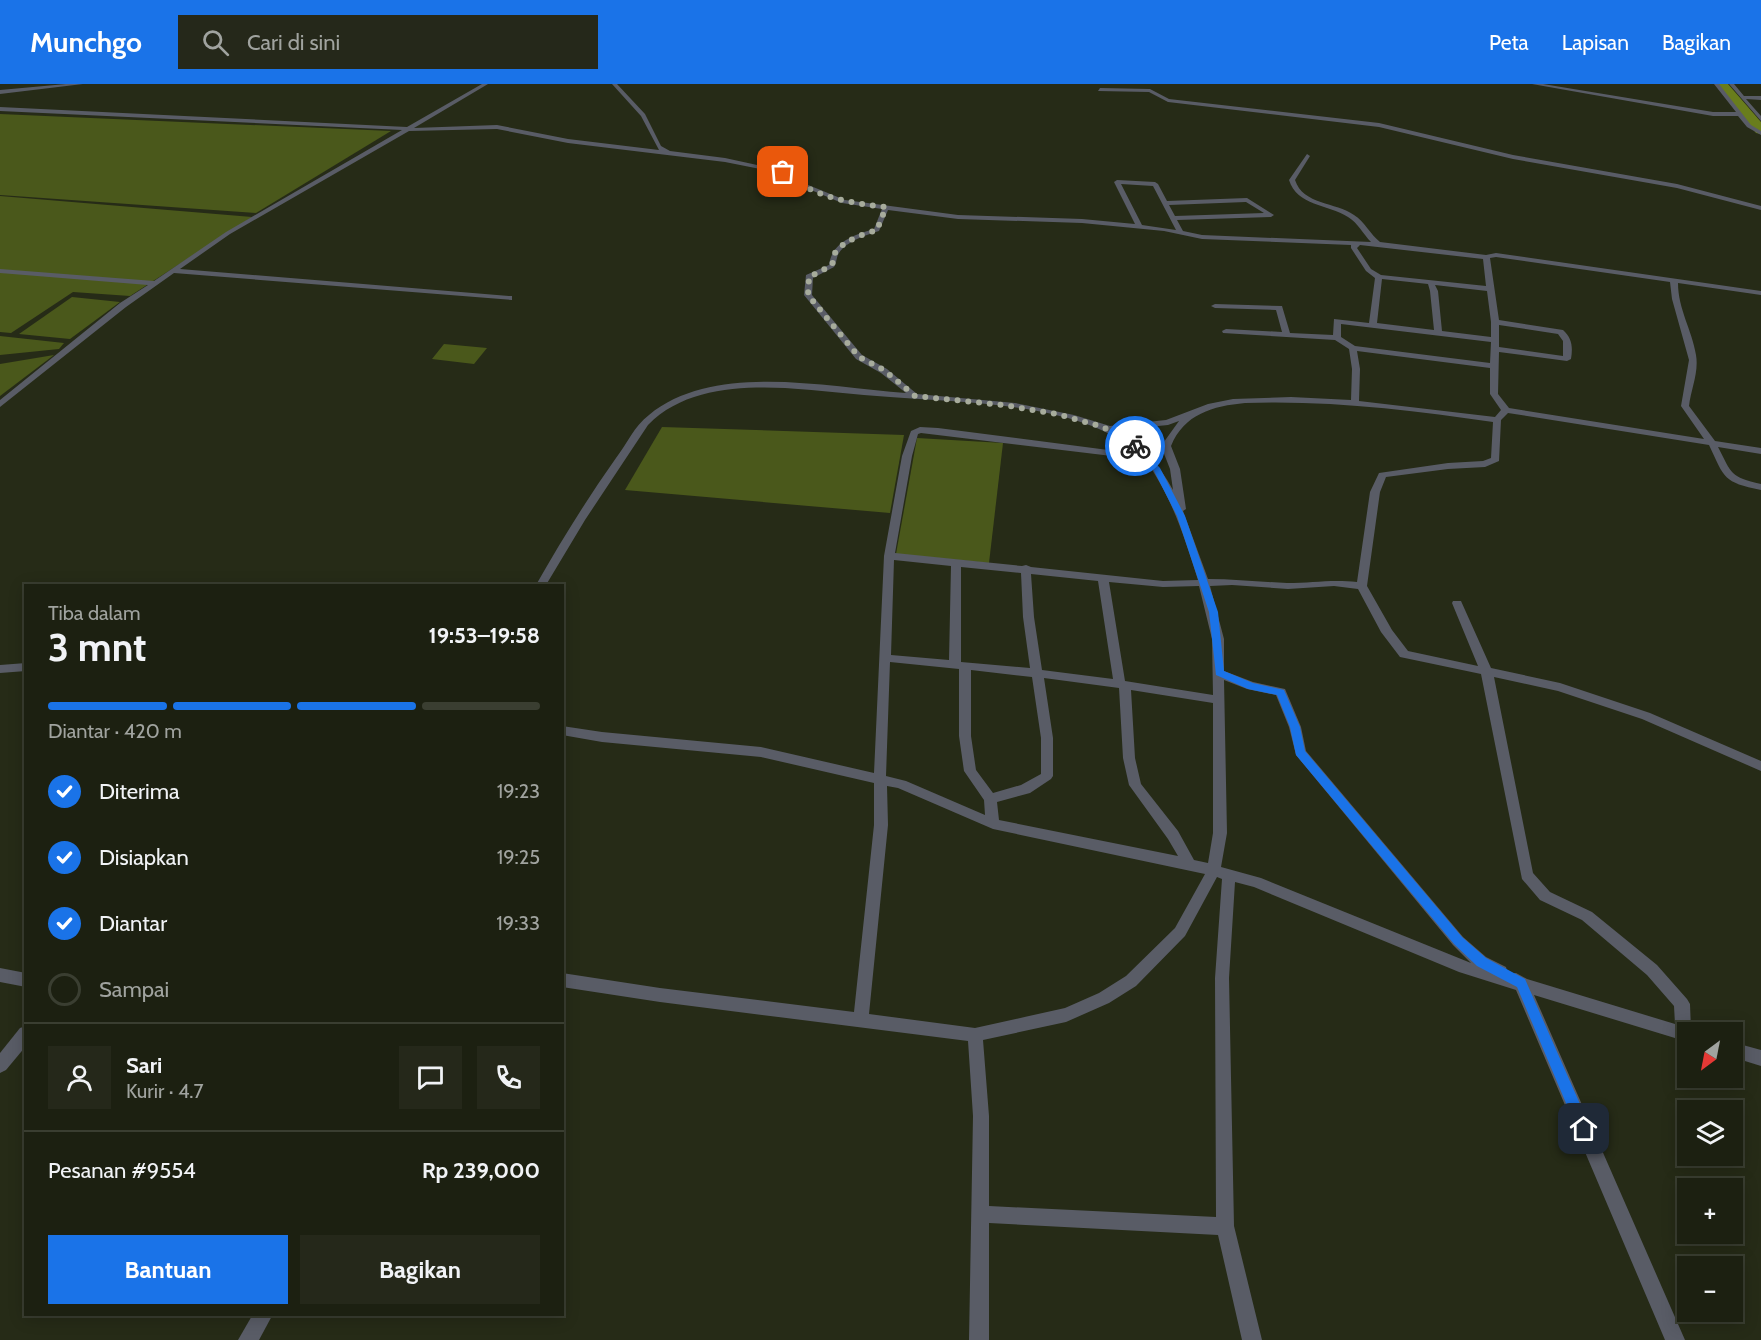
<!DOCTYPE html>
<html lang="id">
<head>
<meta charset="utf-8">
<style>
	body { margin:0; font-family:Cabin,sans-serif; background:#25281a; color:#f1f3f6; height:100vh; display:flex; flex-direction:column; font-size:22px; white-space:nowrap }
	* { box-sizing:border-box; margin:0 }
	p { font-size:20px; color:#a0a39f }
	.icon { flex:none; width:33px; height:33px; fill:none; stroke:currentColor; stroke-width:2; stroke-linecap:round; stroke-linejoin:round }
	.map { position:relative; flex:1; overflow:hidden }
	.sheet { position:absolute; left:24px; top:500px; width:540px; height:732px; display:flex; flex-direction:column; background:#1c2011; border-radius:0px; box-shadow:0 3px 15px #0003,0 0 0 2px #3a3e31 }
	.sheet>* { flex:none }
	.needle { width:39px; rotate:212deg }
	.controls { position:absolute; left:1677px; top:938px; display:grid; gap:12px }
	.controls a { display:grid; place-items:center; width:66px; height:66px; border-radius:0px; background:#1c2011; box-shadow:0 3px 15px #0003,0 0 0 2px #3a3e31; font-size:30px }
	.pin { position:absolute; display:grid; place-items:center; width:51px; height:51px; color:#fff; margin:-26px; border-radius:12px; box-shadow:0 3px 9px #0006 }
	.courier { position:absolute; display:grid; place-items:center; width:60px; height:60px; margin:-30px; border:4px solid #1a73e8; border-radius:50%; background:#fff; color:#222; box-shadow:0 2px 8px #0007 }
	.headline em { font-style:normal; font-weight:800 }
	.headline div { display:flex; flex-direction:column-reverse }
	.headline { display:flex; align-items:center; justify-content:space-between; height:102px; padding:0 24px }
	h1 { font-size:39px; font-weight:800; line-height:45px }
	.bar { display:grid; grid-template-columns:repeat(4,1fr); gap:9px 6px; align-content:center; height:72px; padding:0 24px }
	.bar i { height:8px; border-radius:4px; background:#3a3e31 }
	.bar .active { background:#1a73e8 }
	.bar p { grid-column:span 4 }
	.line { display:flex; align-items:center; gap:15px; padding:0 24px; border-top:2px solid #3a3e31 }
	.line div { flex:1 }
	.round { display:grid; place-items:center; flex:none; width:63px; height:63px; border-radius:0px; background:#25281a }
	ol { padding:0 24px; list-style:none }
	li { display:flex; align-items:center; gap:18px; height:66px }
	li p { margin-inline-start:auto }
	li .icon { padding:6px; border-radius:50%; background:#1a73e8; color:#fff; stroke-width:4 }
	li:last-child { color:#a0a39f }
	li i { width:33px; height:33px; border:3px solid #3a3e31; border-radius:50% }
	.primary-button { display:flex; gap:12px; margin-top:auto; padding:12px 24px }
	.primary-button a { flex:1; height:69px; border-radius:0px; background:#1a73e8; color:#fff; font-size:24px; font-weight:800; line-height:69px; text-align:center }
	.primary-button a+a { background:#25281a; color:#f1f3f6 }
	header { display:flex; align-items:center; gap:36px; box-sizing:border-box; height:84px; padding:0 30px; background:#1a73e8; color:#fff }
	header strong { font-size:28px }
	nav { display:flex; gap:33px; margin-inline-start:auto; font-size:21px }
	.search { width:420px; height:54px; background:#25281a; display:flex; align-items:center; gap:15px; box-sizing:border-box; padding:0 21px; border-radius:0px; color:#a0a39f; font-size:22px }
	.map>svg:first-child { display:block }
	.green { fill:#4a581b }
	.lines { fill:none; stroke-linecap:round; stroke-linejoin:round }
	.river { fill:#697d1c; fill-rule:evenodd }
	.minor { fill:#595c66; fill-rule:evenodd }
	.route { fill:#1a73e8 }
	.done { stroke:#a7ac9c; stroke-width:6; stroke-dasharray:0 10.8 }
</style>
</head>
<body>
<header>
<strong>Munchgo</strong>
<div class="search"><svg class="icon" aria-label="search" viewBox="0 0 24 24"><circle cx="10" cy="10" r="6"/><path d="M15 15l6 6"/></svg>Cari di sini</div>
<nav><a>Peta</a><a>Lapisan</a><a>Bagikan</a></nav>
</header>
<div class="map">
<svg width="1761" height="1256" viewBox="0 0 1761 1256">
	<rect width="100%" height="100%" fill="#262b17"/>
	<g class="green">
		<path d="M0 30 391 47 256 129 0 111Z"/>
		<path d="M0 112 252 133 130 212 73 208 11 249 0 248Z"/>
		<path d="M72 213 120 218 70 255 19 250Z"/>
		<path d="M0 252 64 259 59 265 0 271Z"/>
		<path d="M444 260 487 264 474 280 432 275Z"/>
		<path d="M54 271 0 312V280Z"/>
		<path d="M662 343 904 351 890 429 625 406Z"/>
		<path d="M917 354 1003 359 989 479 896 470Z"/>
	</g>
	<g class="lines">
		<path class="river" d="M1716 0H1728L1761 38V50L1756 49Z"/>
		<g class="minor">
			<path d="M66 0H83L0 10V6Z"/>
			<path d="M482 0H488L414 44 497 41 568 55 659 66 641 32 612 0H617L645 30 661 62 670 67 725 74 785 87 796 96 845 116 958 131 1082 135 1135 140 1114 98 1117 96 1155 98 1158 100 1167 117 1247 114 1274 131 1271 133 1177 136 1183 147 1202 151 1371 158C1363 150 1358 139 1348 133 1328 120 1297 122 1289 96L1307 70 1310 72 1295 96C1303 121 1336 118 1354 131 1365 138 1370 150 1380 158L1486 171 1496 169 1761 207V211L1678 199C1678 225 1692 246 1696 271 1699 288 1691 305 1689 322L1715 357 1761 364V370L1718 363C1732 390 1730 393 1761 400V406C1723 398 1725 395 1709 361L1508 329 1501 336 1499 377 1485 383 1448 385 1386 393 1380 408 1367 502 1392 546 1408 567 1478 582 1452 519 1453 517H1461L1491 584 1560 599 1650 629 1761 677V687L1642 635 1558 607 1494 593 1533 789 1550 808 1592 828 1657 881 1687 915 1690 920 1691 945 1694 948H1688V958L1534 911 1685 1256H1665L1516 906 1459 888 1254 803 1235 798 1229 894 1234 1142 1262 1256H1242L1218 1151 989 1139V1256H969L973 1032 968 957 660 918 562 903V889L660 904 854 928 874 741V699L761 673 602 658 562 651V642L602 648 761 663 874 689 884 472 902 372 911 347 920 343 938 344 1139 370C1082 318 965 319 890 313 855 311 820 306 785 304 738 302 683 305 648 341L585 436 546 501H536C561 457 587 415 616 374 627 360 634 342 649 331 715 277 828 304 906 309L881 289 856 275 804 211 806 191 829 181C832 158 854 151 874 145L882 125 842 119 792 98 781 89 725 78 568 59 497 45 409 47 230 150 180 185 509 212H512V216L174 189 126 223 0 323V316L120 219 148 201 0 189V185L154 197 226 148 402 46 0 27V23L407 43ZM1121 100 1153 102 1176 146 1142 141ZM1246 118 1264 129 1175 132 1169 121ZM888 126 958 135 1082 139 1164 147 1202 155 1351 161V164L1366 187 1375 194 1369 239 1334 235 1333 251 1290 249 1282 222 1215 220 1211 222 1215 224 1276 226 1282 248 1226 245 1222 247 1223 249 1335 256 1349 265 1352 285 1351 316 1291 313 1233 315 1208 320 1166 336 1110 342 1074 331 1015 319 917 310 887 285 862 271 812 211 813 194 834 183C837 179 836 173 839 169 847 157 866 151 879 147ZM1360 161 1483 175 1486 202 1381 191 1371 185 1357 164ZM1496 173 1670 198 1672 215 1689 276 1681 322 1704 355 1509 324 1498 310 1499 268 1567 277 1571 275C1573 263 1572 254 1563 246L1499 236 1490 174ZM1382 195 1428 200 1430 207 1434 246 1377 239ZM1435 201 1487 207 1491 238V253L1442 247 1438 207ZM1341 240 1491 258 1490 279 1355 262 1341 253ZM1499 241 1558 250 1563 257V272L1499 263ZM1357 267 1490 284V310L1501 326 1495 333 1359 317 1360 285ZM1245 319C1328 316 1411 326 1493 338L1491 374 1483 377 1448 379 1379 389 1370 408 1357 498C1332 495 1312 499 1287 499 1261 498 1235 495 1208 495L1183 427 1186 425 1180 385 1171 362C1184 330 1213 322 1245 319ZM1179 337 1161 362 1170 385 1173 406C1159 381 1144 361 1119 346L1168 341ZM921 349 1145 376C1171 410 1185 455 1198 496L1163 497 1031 483 1026 481 1022 482 895 469 912 372 918 350ZM894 476 951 482 949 576 891 571ZM961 483 1021 489 1023 533 1030 584 961 578ZM1031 490 1098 497 1113 595 1042 586 1034 533ZM1109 498 1163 503 1199 502 1212 555 1213 611 1125 597ZM1232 501 1288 505 1334 502 1358 505 1381 548 1400 573 1481 590 1522 795 1540 816 1582 836 1647 891 1674 922 1675 940 1527 895 1516 889 1508 890 1506 883 1486 873 1463 853 1306 667 1301 643 1285 605 1253 598 1224 587V555L1210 502ZM890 578 959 585V652L964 687 984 716 985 731 906 697 886 692ZM971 586 1032 593 1041 654V690L1021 701 993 709 976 686 971 652ZM1044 594 1119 604 1123 674 1129 701 1168 755 1178 772 999 736 997 718 1030 709 1051 695 1053 692V654ZM1224 596 1247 605 1276 611 1289 643 1296 671 1453 861 1471 879 1261 794 1221 783 1227 749ZM1131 606 1213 619V749L1208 779 1194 776 1178 747 1141 700 1135 674ZM887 702 898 704 993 745 1205 790 1175 844 1126 892 1099 909 1065 924 975 944 869 930 888 741ZM1217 793 1222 795 1215 894 1216 1133 989 1122V1032L983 956 1066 938 1109 919 1136 902 1185 852Z"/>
			<path d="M1532 0H1543L1713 28H1736L1714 0H1719L1751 41 1761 47V51L1747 43 1738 32H1713Z"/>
			<path d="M1729 0H1734L1744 12H1761V16L1746 15 1761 32V37Z"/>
			<path d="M1100 4 1150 5 1169 15 1379 39 1513 71 1677 100 1761 122V126L1677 104 1513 75 1379 43 1168 18 1149 8 1098 7Z"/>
			<path d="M26 579V587L0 589V581Z"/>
			<path d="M0 884 26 889V903L0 898Z"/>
			<path d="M26 942V962L6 986 0 989V969L20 944Z"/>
			<path d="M1732 958 1761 966V982L1732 973Z"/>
			<path d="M253 1230H273L259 1256H238Z"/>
		</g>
	</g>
	<path class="route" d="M1133 361H1138L1160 384 1185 432 1218 528 1224 587 1253 599 1284 606 1300 643 1305 667 1462 853 1486 874 1525 895 1591 1045 1589 1050H1579L1517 903 1477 882 1454 860 1296 671 1290 643 1277 611 1248 605 1216 591 1209 528 1177 432 1153 385Z"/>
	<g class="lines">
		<path class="done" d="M783 88C813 113 849 119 886 123L877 146C863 150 843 157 835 169 831 175 835 176 831 182L809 193 808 211 859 273 884 286 915 312 1003 321 1057 330 1103 343 1135 362"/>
	</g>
</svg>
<div class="controls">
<a><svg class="needle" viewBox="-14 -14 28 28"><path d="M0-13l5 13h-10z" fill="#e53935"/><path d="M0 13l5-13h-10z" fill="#a0a39f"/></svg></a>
<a><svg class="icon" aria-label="layers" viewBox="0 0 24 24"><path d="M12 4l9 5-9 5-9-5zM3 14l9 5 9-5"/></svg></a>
<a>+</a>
<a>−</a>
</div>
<div class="pin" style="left:783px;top:88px;background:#ea580c"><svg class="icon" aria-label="bag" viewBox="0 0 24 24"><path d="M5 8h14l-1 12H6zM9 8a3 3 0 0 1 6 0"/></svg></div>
<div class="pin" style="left:1584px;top:1045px;background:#1f2937"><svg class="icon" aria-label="home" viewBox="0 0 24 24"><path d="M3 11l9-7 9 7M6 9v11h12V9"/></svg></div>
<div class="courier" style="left:1135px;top:362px"><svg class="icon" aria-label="bike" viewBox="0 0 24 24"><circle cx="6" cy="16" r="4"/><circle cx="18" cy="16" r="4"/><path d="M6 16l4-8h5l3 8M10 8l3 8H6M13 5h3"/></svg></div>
<section class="sheet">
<div class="headline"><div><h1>3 mnt</h1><p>Tiba dalam</p></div><em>19:53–19:58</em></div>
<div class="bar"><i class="active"></i><i class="active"></i><i class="active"></i><i></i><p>Diantar · 420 m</p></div>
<ol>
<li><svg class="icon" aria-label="check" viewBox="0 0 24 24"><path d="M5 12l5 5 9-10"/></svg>Diterima<p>19:23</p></li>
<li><svg class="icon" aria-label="check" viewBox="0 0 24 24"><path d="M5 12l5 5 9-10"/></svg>Disiapkan<p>19:25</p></li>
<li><svg class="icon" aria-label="check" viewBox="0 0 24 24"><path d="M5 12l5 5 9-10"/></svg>Diantar<p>19:33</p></li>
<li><i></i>Sampai</li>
</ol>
<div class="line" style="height:108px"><a class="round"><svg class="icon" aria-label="person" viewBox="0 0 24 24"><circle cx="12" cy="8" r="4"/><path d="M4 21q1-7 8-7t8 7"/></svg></a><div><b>Sari</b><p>Kurir · 4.7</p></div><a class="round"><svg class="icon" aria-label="chat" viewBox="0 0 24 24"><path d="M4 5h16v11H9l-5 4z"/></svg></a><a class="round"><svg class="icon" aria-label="phone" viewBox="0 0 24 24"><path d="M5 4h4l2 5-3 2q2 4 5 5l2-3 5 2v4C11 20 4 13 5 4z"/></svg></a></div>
<div class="line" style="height:78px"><div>Pesanan #9554</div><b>Rp 239,000</b></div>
<div class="primary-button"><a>Bantuan</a><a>Bagikan</a></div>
</section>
</div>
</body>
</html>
